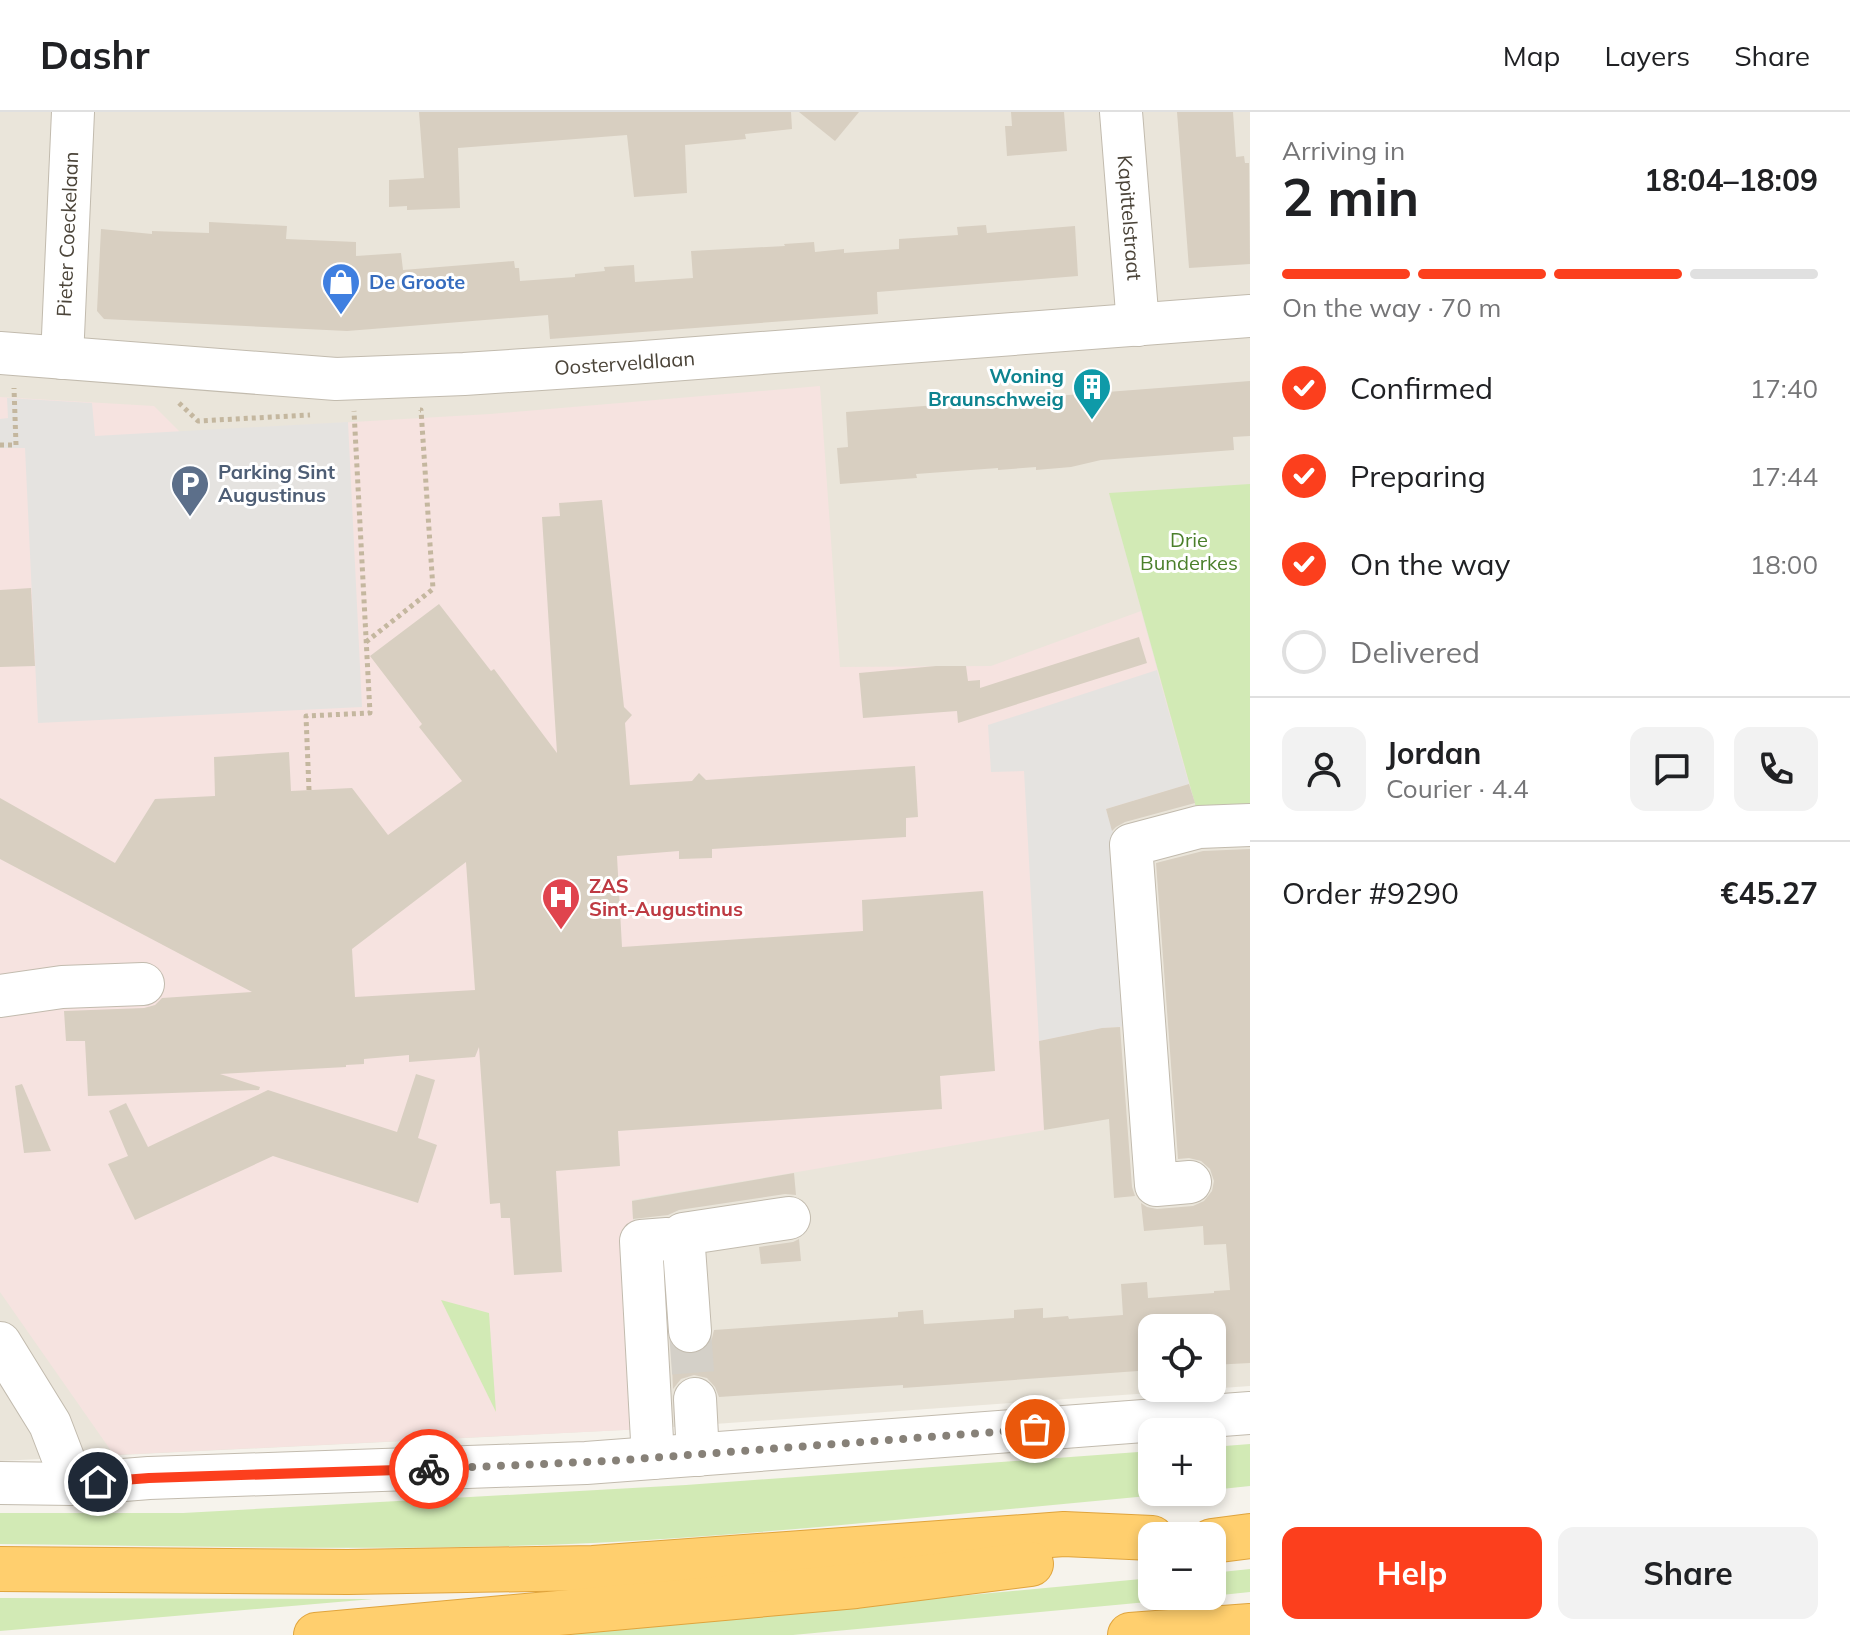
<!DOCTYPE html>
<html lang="en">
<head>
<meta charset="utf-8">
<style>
	body { margin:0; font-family:Mulish,sans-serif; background:#f2f2f2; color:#202124; height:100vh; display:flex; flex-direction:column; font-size:30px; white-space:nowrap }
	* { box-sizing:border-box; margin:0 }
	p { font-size:26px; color:#757577 }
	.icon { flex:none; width:44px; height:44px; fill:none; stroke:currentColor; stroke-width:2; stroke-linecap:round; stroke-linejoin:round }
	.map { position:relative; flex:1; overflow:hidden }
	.side { display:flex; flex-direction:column; background:#fff; width:600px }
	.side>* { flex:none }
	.controls { position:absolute; left:1138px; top:1202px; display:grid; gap:16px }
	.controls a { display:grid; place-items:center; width:88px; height:88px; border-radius:16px; background:#fff; box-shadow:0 4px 12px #0003; font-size:40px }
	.pin { position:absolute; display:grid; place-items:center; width:68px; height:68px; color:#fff; margin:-34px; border:4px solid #fff; border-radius:50%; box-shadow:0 2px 8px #0007 }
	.courier { position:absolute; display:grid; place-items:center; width:80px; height:80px; margin:-40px; border:6px solid #fc3f1d; border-radius:50%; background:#fff; color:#222; box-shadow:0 2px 10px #0007 }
	.head em { font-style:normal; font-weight:700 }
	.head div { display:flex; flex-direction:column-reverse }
	.head { display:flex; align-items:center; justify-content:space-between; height:136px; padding:0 32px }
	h1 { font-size:52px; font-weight:700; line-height:60px }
	.bar { display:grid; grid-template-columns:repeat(4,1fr); gap:12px 8px; align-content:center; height:96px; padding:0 32px }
	.bar i { height:10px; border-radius:6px; background:#e0e0e0 }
	.bar .active { background:#fc3f1d }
	.bar p { grid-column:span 4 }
	.line { display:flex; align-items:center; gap:20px; padding:0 32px; border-top:2px solid #e0e0e0 }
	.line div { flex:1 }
	.round { display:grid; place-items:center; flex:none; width:84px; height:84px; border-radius:16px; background:#f2f2f2 }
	ol { padding:0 32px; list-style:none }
	li { display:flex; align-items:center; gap:24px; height:88px }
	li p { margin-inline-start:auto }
	li .icon { padding:8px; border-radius:50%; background:#fc3f1d; color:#fff; stroke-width:4 }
	li:last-child { color:#757577 }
	li i { width:44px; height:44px; border:4px solid #e0e0e0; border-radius:50% }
	.primary-button { display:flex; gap:16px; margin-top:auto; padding:16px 32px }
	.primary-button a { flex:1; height:92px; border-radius:16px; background:#fc3f1d; color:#fff; font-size:32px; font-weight:700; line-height:92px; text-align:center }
	.primary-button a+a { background:#f2f2f2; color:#202124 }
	header { display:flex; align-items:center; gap:48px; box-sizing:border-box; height:112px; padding:0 40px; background:#fff; border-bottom:2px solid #e0e0e0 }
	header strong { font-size:38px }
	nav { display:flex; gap:44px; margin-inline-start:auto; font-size:28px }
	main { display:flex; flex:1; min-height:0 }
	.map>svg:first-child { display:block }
	.residential { fill:#eae5da; fill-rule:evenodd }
	.medical { fill:#f6e3e0 }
	.green { fill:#d2eab5 }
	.parking { fill:#e5e3e0 }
	.building { fill:#d8cfc1; fill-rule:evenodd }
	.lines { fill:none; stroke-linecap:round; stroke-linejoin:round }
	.minor-tunnel { stroke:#d4d0c8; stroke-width:42; stroke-dasharray:42 21; stroke-linecap:butt }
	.minor-casing { stroke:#c2bbae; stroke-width:44 }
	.highway-casing { stroke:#e0a43c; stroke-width:46 }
	.path { stroke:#c4b79f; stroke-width:5; stroke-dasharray:4 4; stroke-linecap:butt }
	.minor { stroke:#fff; stroke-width:42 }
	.highway { stroke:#ffcf6e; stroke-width:44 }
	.done { stroke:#878178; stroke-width:8; stroke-dasharray:0 14.4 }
	.route { stroke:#fc3f1d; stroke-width:10 }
	.labels { text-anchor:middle; stroke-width:6; stroke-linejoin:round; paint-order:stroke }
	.street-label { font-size:20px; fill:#4b4439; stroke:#fff }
	.shop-label { font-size:20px; font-weight:bold; fill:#366cbe; stroke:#fff; text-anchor:start }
	.culture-label { font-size:20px; font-weight:bold; fill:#0d838f; stroke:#fff; text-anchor:end }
	.service-label { font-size:20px; font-weight:bold; fill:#4e5e75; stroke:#fff; text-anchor:start }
	.park-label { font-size:20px; fill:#4a7f2a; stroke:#fff }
	.health-label { font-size:20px; font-weight:bold; fill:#be3a42; stroke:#fff; text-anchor:start }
</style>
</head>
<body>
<header>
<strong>Dashr</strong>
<nav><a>Map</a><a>Layers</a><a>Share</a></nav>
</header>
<main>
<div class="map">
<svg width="1250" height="1523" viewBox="0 0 1250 1523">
	<rect width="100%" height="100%" fill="#f6f3ec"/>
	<path class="residential" d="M0 0H1250V1274L644 1317 0 1349ZM1152 1216H1212V1276H1152Z"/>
	<path class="medical" d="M820 274 840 555 991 554 1141 499 1189 672 1106 697 1114 723 1132 914 1102 916 1040 929 1045 1018 632 1088 644 1317 114 1343 0 1180V285L154 294 180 320 490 302Z"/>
	<g class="green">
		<path d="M1250 372V697L1197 699 1109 381Z"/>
		<path d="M441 1188 489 1201 496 1300Z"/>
		<path d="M1250 1332V1374L1212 1378V1335Z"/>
		<path d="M1152 1339V1380H1190C991 1398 792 1421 593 1431 396 1440 197 1434 0 1432V1401H183L686 1373Z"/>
		<path d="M1250 1457V1480L1212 1484V1461Z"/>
		<path d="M1152 1466V1484H1212L793 1523H543Z"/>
		<path d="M0 1486 373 1487 0 1519Z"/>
	</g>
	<g class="parking">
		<path d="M7 286 92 291 95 324 348 310 362 595 38 611 25 336H0V307L8 306Z"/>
		<path d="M1157 558 1189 672 1106 697 1114 723 1132 914 1102 916 1039 929 1024 659 991 660 988 613Z"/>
	</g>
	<g class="building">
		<path d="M419 0H791L792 17 745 22 746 27 685 33 687 81 634 85 627 23 458 36 460 96 407 98V94L389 95V68L424 66Z"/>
		<path d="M799 0H859L835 29Z"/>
		<path d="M1011 0H1064L1067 39 1007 44 1005 14H1012Z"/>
		<path d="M1177 0H1233L1236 45 1244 44 1245 51H1249L1250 152 1189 156Z"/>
		<path d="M209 110 287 114 286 127 356 130V144L401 141 403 158 514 149 515 156H519L520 169 575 165V162L605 159 604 155 634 153 635 170 693 166 691 139 785 134 784 132 814 130 815 140 844 137V141L899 137V127L958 123 957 115 986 113 987 121 1075 114 1078 164 877 180 878 202 550 227 548 203 347 219 104 207 97 199 101 117 152 122V119L209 121Z"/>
		<path d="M1250 269V324L1233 325 1234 338 1101 348 1071 355 1036 358V355L998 358V356L916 362 917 366 840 372 837 336 848 335 846 300Z"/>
		<path d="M602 388 624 595 632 603 625 611 630 673 692 669 699 661 706 668 915 654 918 705 906 706V725L712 737V746L679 747V739L617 744 622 835 863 819 862 788 983 779 995 959 940 964 942 997 618 1019 620 1054 556 1059 562 1160 514 1163 510 1106H501L500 1091 490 1092 479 935 475 945 409 950V943L364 947V952L346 953V955L220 962 260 975 259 978 88 984 85 929H66L64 899 144 896 155 893 162 886 252 880 0 747V686L115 751 155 687 215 684 214 645 289 640 291 679 352 676 388 723 462 669 419 615 422 612 370 544 439 492 491 559 494 557 557 641 542 405 560 404 559 391ZM466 750 475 878 355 885 352 837Z"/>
		<path d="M31 476 35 554 0 555V478Z"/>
		<path d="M1139 525 1147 551 958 611 957 599 863 606 859 561 936 554H966L968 569 980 568V576Z"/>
		<path d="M1189 672 1195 691 1125 710 1116 715 1112 719 1106 697Z"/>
		<path d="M1250 737V1251L1212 1253V1216H1152V1258L903 1276V1273L719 1285 715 1275 707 1266 694 1263 681 1267 673 1277 671 1233 680 1241 691 1243 703 1239 711 1230 714 1218 898 1205V1200L923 1198 924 1212 1014 1206V1198L1043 1196V1206L1068 1204 1069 1207 1123 1203 1121 1172 1147 1170 1148 1186 1214 1181V1179L1230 1178 1226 1132 1204 1133 1203 1114 1144 1119 1141 1091 1147 1095 1157 1097 1193 1094 1204 1089 1212 1079 1214 1069 1210 1057 1201 1049 1189 1046 1178 1047 1156 751 1203 739Z"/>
		<path d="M1120 915 1132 1075 1135 1084 1114 1086 1109 1007 1044 1018 1039 929 1102 916Z"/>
		<path d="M416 962 435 968 418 1026 437 1033 418 1091 273 1044 135 1108 108 1052 128 1044 109 999 126 991 148 1035 268 978 397 1020Z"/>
		<path d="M22 972 51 1039 24 1041 15 974Z"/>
		<path d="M794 1061 796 1083 785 1082 679 1098 668 1103 633 1107 632 1089Z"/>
		<path d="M799 1127 801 1149 761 1152 759 1135 793 1130Z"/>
	</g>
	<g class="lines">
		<path class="minor-tunnel" d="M690 1219 695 1287"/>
		<defs>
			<g id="minor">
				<path id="s1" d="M1121 0 1138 213"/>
				<path id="s2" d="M0 241 336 267 464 262 631 251 1250 204"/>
				<path id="s3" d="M62 246 73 0"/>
				<path d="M0 884 62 875 143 872"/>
				<path d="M1190 1070 1156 1073 1131 733 1199 715 1250 713"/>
				<path d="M690 1219 683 1122 789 1106"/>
				<path d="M0 1231 50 1312 73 1372"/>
				<path d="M695 1287 698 1343"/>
				<path d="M653 1346 641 1129 667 1127"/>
				<path d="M0 1371 73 1372 149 1366 586 1351 1250 1301"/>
			</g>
			<g id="highway">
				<path d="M1212 1429 1250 1424"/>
				<path d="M0 1457 348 1460 593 1456 1064 1422 1152 1426"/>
				<path d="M316 1523 856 1474 1031 1452"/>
				<path d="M1130 1523 1250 1514"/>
			</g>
		</defs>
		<use href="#minor" class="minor-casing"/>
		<use href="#highway" class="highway-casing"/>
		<g class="path">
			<path d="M179 291 198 309 310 303"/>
			<path d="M0 333H16L14 276"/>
			<path d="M366 530 433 477 421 298H420"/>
			<path d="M309 678 306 604 370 601 354 299"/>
		</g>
		<use href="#minor" class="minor"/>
		<use href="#highway" class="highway"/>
	</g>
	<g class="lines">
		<path class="done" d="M429 1357 609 1349 1035 1317"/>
		<path class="route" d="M98 1370 149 1366 429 1357"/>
	</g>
	<defs>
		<symbol id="shop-pin" viewBox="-11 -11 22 30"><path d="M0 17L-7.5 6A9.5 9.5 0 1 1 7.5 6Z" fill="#3f7fe0" stroke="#fff"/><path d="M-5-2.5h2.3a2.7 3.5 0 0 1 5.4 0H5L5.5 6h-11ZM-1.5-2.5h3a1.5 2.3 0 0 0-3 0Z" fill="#fff"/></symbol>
		<symbol id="building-pin" viewBox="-11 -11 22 30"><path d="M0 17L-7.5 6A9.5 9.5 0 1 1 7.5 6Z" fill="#0f9aa8" stroke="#fff"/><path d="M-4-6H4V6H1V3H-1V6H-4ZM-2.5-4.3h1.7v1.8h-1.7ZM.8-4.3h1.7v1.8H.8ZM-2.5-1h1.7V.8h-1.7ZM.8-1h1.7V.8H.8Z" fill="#fff"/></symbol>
		<symbol id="parking-pin" viewBox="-11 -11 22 30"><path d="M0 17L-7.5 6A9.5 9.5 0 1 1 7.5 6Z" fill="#5c6f8a" stroke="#fff"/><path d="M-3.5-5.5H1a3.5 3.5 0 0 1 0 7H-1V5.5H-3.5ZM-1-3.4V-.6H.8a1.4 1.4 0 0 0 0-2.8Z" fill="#fff"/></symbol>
		<symbol id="hospital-pin" viewBox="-11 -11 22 30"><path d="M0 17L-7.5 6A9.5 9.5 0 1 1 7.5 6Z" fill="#e0444e" stroke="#fff"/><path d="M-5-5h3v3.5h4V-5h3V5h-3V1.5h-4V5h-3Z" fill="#fff"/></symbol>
	</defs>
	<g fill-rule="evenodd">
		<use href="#shop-pin" x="319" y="148" width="44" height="60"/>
		<use href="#building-pin" x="1070" y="253" width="44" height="60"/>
		<use href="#parking-pin" x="168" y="350" width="44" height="60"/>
		<use href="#hospital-pin" x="539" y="763" width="44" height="60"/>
	</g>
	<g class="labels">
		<g class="street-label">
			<text dy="7" stroke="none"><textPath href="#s1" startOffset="106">Kapittelstraat</textPath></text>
			<text dy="7" stroke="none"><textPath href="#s3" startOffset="124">Pieter Coeckelaan</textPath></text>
			<text dy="7" stroke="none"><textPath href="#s2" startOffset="626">Oosterveldlaan</textPath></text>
		</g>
		<g class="shop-label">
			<text x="369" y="177">De Groote</text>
		</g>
		<g class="culture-label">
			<text x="1064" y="271">Woning<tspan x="1064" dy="23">Braunschweig</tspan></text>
		</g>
		<g class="service-label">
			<text x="218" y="367">Parking Sint<tspan x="218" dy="23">Augustinus</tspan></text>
		</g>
		<g class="park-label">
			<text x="1189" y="435">Drie<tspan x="1189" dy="23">Bunderkes</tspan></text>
		</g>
		<g class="health-label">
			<text x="589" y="781">ZAS<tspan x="589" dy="23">Sint-Augustinus</tspan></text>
		</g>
	</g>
</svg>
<div class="controls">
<a><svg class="icon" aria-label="locate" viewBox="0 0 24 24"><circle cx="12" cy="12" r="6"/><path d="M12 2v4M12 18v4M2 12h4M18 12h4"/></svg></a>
<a>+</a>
<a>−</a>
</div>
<div class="pin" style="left:1035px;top:1317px;background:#ea580c"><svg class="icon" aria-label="bag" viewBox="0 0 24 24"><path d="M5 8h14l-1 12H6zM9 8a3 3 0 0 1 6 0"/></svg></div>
<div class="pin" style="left:98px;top:1370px;background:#1f2937"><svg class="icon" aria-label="home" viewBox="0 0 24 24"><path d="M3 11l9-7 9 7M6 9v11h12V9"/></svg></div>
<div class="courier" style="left:429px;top:1357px"><svg class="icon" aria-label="bike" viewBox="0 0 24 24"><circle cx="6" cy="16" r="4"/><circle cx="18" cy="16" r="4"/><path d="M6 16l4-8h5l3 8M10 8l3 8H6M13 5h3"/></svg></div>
</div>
<section class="side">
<div class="head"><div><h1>2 min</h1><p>Arriving in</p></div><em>18:04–18:09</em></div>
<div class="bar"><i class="active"></i><i class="active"></i><i class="active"></i><i></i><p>On the way · 70 m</p></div>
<ol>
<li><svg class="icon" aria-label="check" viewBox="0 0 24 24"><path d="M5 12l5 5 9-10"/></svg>Confirmed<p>17:40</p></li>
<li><svg class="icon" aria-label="check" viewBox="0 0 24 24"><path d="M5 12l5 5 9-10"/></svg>Preparing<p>17:44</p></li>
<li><svg class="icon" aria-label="check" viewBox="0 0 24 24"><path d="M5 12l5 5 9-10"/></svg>On the way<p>18:00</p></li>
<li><i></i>Delivered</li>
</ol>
<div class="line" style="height:144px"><a class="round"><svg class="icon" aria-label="person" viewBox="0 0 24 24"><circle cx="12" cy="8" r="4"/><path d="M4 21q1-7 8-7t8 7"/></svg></a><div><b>Jordan</b><p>Courier · 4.4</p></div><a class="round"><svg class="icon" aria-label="chat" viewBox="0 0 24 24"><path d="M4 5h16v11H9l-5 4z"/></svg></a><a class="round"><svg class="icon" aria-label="phone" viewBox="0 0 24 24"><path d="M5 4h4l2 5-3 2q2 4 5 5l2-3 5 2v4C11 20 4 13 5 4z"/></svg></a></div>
<div class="line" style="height:104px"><div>Order #9290</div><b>€45.27</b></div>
<div class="primary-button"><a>Help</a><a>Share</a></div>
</section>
</main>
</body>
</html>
